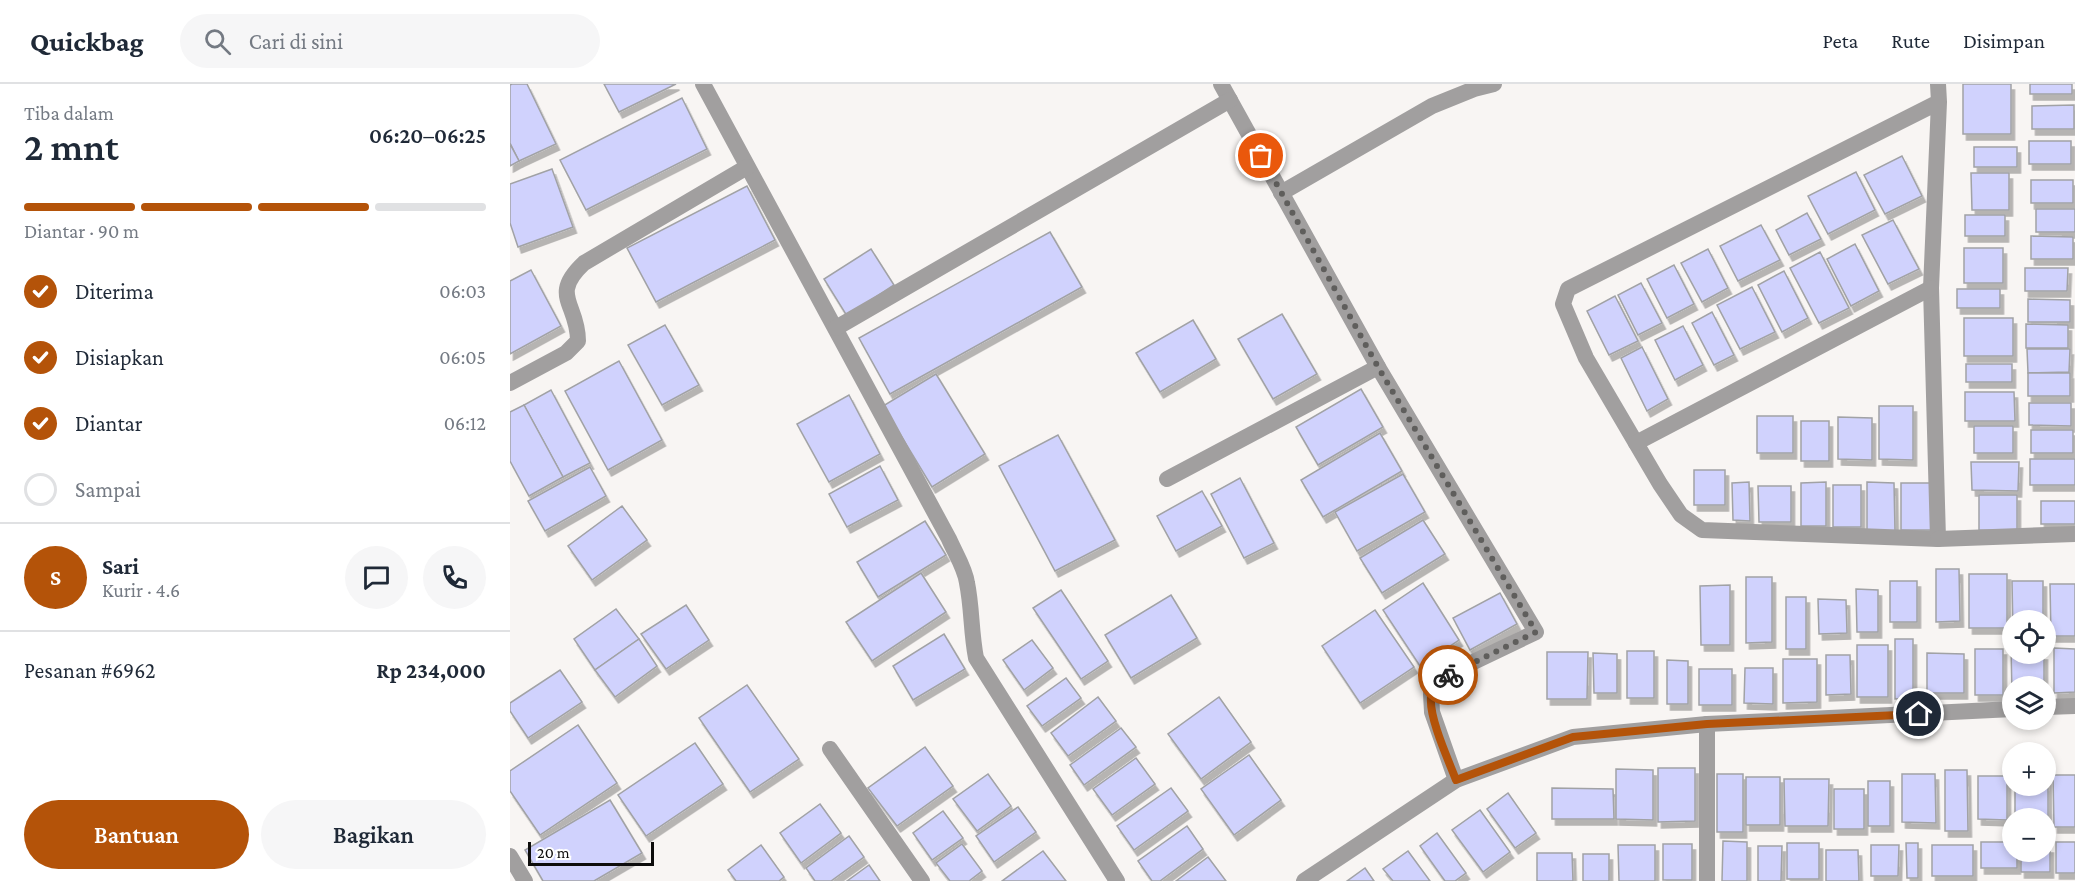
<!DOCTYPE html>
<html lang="id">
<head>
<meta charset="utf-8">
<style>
	body { margin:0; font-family:"Crimson Pro",serif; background:#f6f6f7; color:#1f2937; height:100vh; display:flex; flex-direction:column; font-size:22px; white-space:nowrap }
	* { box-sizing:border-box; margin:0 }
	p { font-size:20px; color:#747a83 }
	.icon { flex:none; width:33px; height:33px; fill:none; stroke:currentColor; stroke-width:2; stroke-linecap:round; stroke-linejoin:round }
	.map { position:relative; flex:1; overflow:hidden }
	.side { display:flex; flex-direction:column; background:#fff; width:510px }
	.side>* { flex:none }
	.tools { position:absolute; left:1492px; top:526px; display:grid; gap:12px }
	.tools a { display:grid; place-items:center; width:54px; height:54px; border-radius:50%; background:#fff; box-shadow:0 3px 9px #0003; font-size:30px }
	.scale { position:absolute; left:18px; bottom:15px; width:126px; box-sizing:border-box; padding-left:6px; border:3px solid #0d0c0b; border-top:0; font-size:16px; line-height:21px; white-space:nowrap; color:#0d0c0b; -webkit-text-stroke:4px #fff; paint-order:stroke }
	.pin { position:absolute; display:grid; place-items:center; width:51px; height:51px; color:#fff; margin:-26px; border:3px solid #fff; border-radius:50%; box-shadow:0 2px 6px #0007 }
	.courier { position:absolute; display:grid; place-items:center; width:60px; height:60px; margin:-30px; border:4px solid #b45309; border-radius:50%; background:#fff; color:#222; box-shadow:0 2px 8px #0007 }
	.overview em { font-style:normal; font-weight:600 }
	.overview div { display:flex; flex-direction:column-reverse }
	.overview { display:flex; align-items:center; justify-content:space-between; height:102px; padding:0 24px }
	h1 { font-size:39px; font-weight:600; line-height:45px }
	.bar { display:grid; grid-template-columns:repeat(4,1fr); gap:9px 6px; align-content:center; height:72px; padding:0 24px }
	.bar i { height:8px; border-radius:4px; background:#e0e1e3 }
	.bar .current { background:#b45309 }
	.bar p { grid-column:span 4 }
	.line { display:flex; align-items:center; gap:15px; padding:0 24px; border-top:2px solid #e0e1e3 }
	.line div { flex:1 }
	.round { display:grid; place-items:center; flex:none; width:63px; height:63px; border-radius:32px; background:#f6f6f7 }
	ol { padding:0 24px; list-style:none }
	li { display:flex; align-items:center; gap:18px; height:66px }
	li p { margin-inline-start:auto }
	li .icon { padding:6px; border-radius:50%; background:#b45309; color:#fff; stroke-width:4 }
	li:last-child { color:#747a83 }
	li i { width:33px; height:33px; border:3px solid #e0e1e3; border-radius:50% }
	.cta { display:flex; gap:12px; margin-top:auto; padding:12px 24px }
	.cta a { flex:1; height:69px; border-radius:36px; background:#b45309; color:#fff; font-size:24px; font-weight:600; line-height:69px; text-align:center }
	.cta a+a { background:#f6f6f7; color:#1f2937 }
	header { display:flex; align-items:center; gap:36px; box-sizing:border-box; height:84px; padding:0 30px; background:#fff; border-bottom:2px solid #e0e1e3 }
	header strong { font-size:28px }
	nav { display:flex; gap:33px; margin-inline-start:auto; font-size:21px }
	.search { width:420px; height:54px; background:#f6f6f7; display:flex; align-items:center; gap:15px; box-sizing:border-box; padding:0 21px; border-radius:33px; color:#747a83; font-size:22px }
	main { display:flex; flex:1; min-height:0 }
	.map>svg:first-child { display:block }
	.building { fill:#d0d2fd; stroke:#a1a2a5; stroke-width:1.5; filter:url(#shadow) }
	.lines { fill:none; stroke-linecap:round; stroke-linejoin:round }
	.minor { stroke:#a19f9f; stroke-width:16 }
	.tertiary { stroke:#a19f9f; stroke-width:16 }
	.done { stroke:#5f5e5c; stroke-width:6; stroke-dasharray:0 10.8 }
	.route { stroke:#b45309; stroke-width:8 }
</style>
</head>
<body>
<header>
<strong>Quickbag</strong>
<div class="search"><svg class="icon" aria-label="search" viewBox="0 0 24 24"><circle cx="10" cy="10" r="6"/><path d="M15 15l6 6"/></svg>Cari di sini</div>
<nav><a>Peta</a><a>Rute</a><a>Disimpan</a></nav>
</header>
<main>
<section class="side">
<div class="overview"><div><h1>2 mnt</h1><p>Tiba dalam</p></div><em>06:20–06:25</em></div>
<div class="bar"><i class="current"></i><i class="current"></i><i class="current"></i><i></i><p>Diantar · 90 m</p></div>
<ol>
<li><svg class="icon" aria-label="check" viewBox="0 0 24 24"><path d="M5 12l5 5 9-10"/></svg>Diterima<p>06:03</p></li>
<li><svg class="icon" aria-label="check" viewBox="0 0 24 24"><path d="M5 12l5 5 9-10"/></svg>Disiapkan<p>06:05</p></li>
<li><svg class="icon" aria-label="check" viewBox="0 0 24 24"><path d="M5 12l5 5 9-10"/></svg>Diantar<p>06:12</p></li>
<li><i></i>Sampai</li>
</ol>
<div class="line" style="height:108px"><b class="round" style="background:#b45309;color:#fff">S</b><div><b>Sari</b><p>Kurir · 4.6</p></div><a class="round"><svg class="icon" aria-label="chat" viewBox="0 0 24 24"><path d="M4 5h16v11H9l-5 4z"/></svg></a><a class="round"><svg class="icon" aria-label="phone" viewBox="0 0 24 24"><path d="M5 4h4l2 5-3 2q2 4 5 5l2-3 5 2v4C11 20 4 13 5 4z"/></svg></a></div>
<div class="line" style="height:78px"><div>Pesanan #6962</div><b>Rp 234,000</b></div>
<div class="cta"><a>Bantuan</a><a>Bagikan</a></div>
</section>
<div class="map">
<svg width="1565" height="797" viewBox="0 0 1565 797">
	<defs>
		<filter id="shadow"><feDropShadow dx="3.5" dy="6" stdDeviation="0" flood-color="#0004"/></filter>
	</defs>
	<rect width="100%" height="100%" fill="#f8f5f3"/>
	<g class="building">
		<path d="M2 0H17L46 60 9 77 0 59V1Z"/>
		<path d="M94 0H166L109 28Z"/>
		<rect x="1453" y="0" width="48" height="50"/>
		<rect x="1520" y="0" width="42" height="10"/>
		<path d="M172 14 197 65 76 126 50 76Z"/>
		<path d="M1564 21V45H1522V22Z"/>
		<rect x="1519" y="57" width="42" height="23"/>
		<path d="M0 60 9 77 0 82Z"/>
		<rect x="1464" y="63" width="43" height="20"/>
		<path d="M1392 72 1412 112 1375 130 1354 91Z"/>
		<path d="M42 85 63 143 8 163 0 139V100Z"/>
		<path d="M1346 88 1365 126 1318 150 1298 112Z"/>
		<path d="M1461 89H1499V126H1462Z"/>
		<rect x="1521" y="96" width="42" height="23"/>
		<path d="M237 102 265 156 146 218 117 164Z"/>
		<rect x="1526" y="125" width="39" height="23"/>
		<path d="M1297 129 1311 155 1279 171 1266 146Z"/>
		<rect x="1455" y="131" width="40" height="21"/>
		<path d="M1383 136 1409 185 1378 200 1352 151Z"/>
		<path d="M1251 141 1270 176 1228 197 1210 162Z"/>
		<path d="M540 148 572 203 380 310 349 254Z"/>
		<path d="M1521 152 1563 153V175H1521Z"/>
		<path d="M1345 160 1369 207 1341 222 1317 175Z"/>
		<rect x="1454" y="164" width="39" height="35"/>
		<path d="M361 165 384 201 337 232 314 195Z"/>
		<path d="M1198 165 1218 204 1192 218 1171 179Z"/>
		<path d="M1310 168 1339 224 1309 239 1280 184Z"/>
		<path d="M1164 181 1184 220 1157 234 1137 195Z"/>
		<path d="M1515 184H1558L1557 207H1515Z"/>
		<path d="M21 186 51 242 0 270V197Z"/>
		<path d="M1274 187 1298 234 1272 248 1248 201Z"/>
		<path d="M1131 199 1152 239 1128 251 1108 211Z"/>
		<path d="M1242 203 1265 248 1230 265 1207 221Z"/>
		<rect x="1447" y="205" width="43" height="19"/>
		<path d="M1105 212 1128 257 1099 271 1077 227Z"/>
		<path d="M1518 215 1560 216V238H1518Z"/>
		<path d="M1202 228 1224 271 1204 281 1182 239Z"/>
		<path d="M772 230 807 290 763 315 728 255Z"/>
		<rect x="1454" y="234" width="49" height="38"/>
		<path d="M683 236 706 275 650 308 626 269Z"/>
		<path d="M1516 240 1558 241V264H1516Z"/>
		<path d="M155 241 189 301 152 321 118 261Z"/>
		<path d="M1173 242 1193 281 1165 296 1145 256Z"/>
		<path d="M1132 263 1158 315 1137 327 1111 274Z"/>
		<path d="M1517 265H1560L1559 288 1518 289Z"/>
		<path d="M109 277 152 356 98 386 55 307Z"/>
		<rect x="1456" y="280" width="46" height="18"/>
		<rect x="1518" y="289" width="42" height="23"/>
		<path d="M426 290 475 370 422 403 373 322Z"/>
		<path d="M851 305 873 343 808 381 786 343Z"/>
		<path d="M41 306 80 379 53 393 14 321Z"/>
		<path d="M1455 308H1504L1505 337H1455Z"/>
		<path d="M339 311 370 370 319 398 287 340Z"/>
		<path d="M1519 319H1561V342L1519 341Z"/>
		<path d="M14 321 53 393 19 412 0 377V328Z"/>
		<path d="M1369 322H1403V376L1369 375Z"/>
		<rect x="1247" y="332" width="36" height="37"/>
		<path d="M1328 333 1362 334V376L1328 375Z"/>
		<rect x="1291" y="337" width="28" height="40"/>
		<rect x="1464" y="342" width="39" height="27"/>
		<rect x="1521" y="346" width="42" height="23"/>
		<path d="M870 349 892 387 813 433 791 396Z"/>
		<path d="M548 351 605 456 545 487 489 382Z"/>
		<rect x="1520" y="375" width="45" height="26"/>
		<path d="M1461 378H1509L1508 407 1462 406Z"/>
		<path d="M370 382 388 416 337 443 319 410Z"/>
		<path d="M80 383 96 412 35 447 18 417Z"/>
		<rect x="1184" y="386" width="31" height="35"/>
		<path d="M893 390 915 428 847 467 825 428Z"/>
		<path d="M730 394 764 459 734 474 701 410Z"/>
		<path d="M1239 398 1240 437 1223 436 1222 399Z"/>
		<path d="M1316 398V442H1291V399Z"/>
		<path d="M1357 398 1384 399 1385 447H1357Z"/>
		<path d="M1391 399H1422L1421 446H1391Z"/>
		<rect x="1323" y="401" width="28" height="42"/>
		<path d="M1248 402H1281V438H1249Z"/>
		<path d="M692 407 712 442 666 467 647 432Z"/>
		<path d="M1469 411H1507V447L1469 446Z"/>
		<rect x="1531" y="417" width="34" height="23"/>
		<path d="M112 422 137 456 82 496 58 462Z"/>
		<path d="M913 436 935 470 872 509 850 474Z"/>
		<path d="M415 437 436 471 368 513 347 478Z"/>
		<path d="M1426 485H1449L1450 537 1426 538Z"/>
		<path d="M411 489 436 528 362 577 336 538Z"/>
		<rect x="1459" y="490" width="38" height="54"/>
		<path d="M1236 493H1262V558L1236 559Z"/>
		<rect x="1380" y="497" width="27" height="41"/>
		<path d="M1502 497H1533V537H1503V548Z"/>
		<path d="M913 499 949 556 910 582 873 526Z"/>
		<path d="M1540 500H1565V552H1541Z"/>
		<path d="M1220 501V561H1191L1190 502Z"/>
		<path d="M1346 505 1368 506V548H1347Z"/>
		<path d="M551 506 598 577 571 595 523 524Z"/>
		<path d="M990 509 1007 540 960 566 943 534Z"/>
		<path d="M661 511 687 554 621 594 595 551Z"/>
		<rect x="1276" y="513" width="20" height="52"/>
		<path d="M1308 515 1336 516 1337 549 1309 550Z"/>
		<path d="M176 521 199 556 156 585 131 550Z"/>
		<path d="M106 525 129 555 85 586 64 555Z"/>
		<path d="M865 526 904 583 850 619 812 562Z"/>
		<path d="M434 550 455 585 403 616 383 582Z"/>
		<path d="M129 555 147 582 105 613 85 586Z"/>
		<path d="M1385 555H1403V614L1385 615Z"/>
		<path d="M522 556 543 584 514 606 493 576Z"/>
		<rect x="1347" y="561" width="31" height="52"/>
		<path d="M1501 562H1503V570H1534V603H1503L1502 611Z"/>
		<path d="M1544 564 1565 565V608L1544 609Z"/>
		<rect x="1465" y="565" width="28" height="46"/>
		<rect x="1117" y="567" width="27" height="47"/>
		<path d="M1037 568H1078L1077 615H1037Z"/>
		<path d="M1083 569 1107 570V609H1084Z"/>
		<path d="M1417 569 1454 570V609H1417Z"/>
		<path d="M1316 571H1340L1341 610 1316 611Z"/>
		<path d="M1273 575H1307V618L1273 619Z"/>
		<path d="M1157 576 1178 577V620H1157Z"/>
		<path d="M1235 584H1263V620L1234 619Z"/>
		<rect x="1189" y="585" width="33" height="36"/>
		<path d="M50 586 72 618 18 654 0 627V619Z"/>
		<path d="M556 594 571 614 532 642 517 622Z"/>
		<path d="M237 601 289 675 240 708 189 634Z"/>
		<path d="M588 613 606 637 558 672 541 649Z"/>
		<path d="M709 613 741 658 691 695 658 650Z"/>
		<path d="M68 641 107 699 30 751 0 707V687Z"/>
		<path d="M611 644 626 663 574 701 560 681Z"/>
		<path d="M185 659 213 700 136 752 108 711Z"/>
		<path d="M415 663 443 702 387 742 358 704Z"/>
		<path d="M739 671 771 716 724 751 691 705Z"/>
		<path d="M626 674 645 700 602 731 583 705Z"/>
		<path d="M1148 684H1185V737L1148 738Z"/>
		<path d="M1106 685 1143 686V736L1106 735Z"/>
		<path d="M1435 686H1457L1458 747H1435Z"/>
		<path d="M1536 687H1538V737L1536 735H1505V702H1536Z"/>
		<path d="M478 690 501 722 467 747 443 715Z"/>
		<rect x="1207" y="690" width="26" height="58"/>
		<path d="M1392 690H1425L1426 739 1392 738Z"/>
		<path d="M1543 691H1565V743H1544Z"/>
		<path d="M1468 692H1497V736L1468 735Z"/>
		<rect x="1236" y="693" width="34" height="48"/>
		<path d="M1274 695H1319L1318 742H1275Z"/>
		<rect x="1358" y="697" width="22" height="45"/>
		<path d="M661 704 678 727 624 766 607 742Z"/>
		<path d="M1042 704 1103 705 1104 735H1042Z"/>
		<rect x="1324" y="705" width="30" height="40"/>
		<path d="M998 709 1026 749 1005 764 977 725Z"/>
		<path d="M100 716 132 769 84 797H33L15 766Z"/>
		<path d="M310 720 331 749 291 779 270 749Z"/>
		<path d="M508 723 526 748 484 778 466 752Z"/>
		<path d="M970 726 1000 768 973 788 942 746Z"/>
		<path d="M433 727 453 754 422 776 403 749Z"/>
		<path d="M677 742 693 765 650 797H642L628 777Z"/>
		<path d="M927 749 956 789 945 797H935L910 762Z"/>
		<path d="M339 752 354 773 321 797H305L296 784Z"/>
		<path d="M1213 757 1237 758V797H1212Z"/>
		<path d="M1471 758H1503V768H1507V784H1471Z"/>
		<rect x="1546" y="758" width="19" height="31"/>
		<rect x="1277" y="759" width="32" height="36"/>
		<path d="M1396 759H1408V794H1397Z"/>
		<path d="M452 760 472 787 459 797H440L426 779Z"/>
		<rect x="1153" y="760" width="29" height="36"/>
		<path d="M251 761 274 793 269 797H226L218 786Z"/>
		<path d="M1108 761H1145V797H1109Z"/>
		<path d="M1361 761H1389L1388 792H1361Z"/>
		<rect x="1422" y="761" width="41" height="31"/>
		<path d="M1248 762H1272L1271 797H1248Z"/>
		<path d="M1536 763H1540V788H1511V768H1536Z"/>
		<path d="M1316 766H1348L1349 797H1316Z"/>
		<path d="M533 767 556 797H492Z"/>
		<path d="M898 767 920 797H883L873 785Z"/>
		<path d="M1027 769H1062L1063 797H1027Z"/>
		<rect x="1073" y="770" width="26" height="27"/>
		<path d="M698 773 716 797H666Z"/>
		<path d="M359 781 370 797H337Z"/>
		<path d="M855 784 864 797H837Z"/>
	</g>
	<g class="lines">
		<g class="minor">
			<path d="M193 0 439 455C445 469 455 484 457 499 462 523 461 549 466 574L607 797"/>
			<path d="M711 0 868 283 1026 548 932 593 921 610 922 628 946 696"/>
			<path d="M1428 0 1429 18 1058 205 1053 220 1076 274 1150 400 1171 431 1192 446 1428 455 1421 204 1429 18"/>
			<path d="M771 109 922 22 964 5 984 0"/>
			<path d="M326 244 720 16"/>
			<path d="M0 299 56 269 68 257C68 219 39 212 74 179L237 83"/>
			<path d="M1126 359 1421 204"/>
			<path d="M657 395 868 283"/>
			<path d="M1428 455 1565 450"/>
			<path d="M1536 623 1565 622"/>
			<path d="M320 665 412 797"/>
			<path d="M794 797 946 696 1063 653 1197 640 1503 625"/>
			<path d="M1197 797V640"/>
		</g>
		<path class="tertiary" d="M0 772 15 797"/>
	</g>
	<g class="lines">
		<path class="done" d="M751 72 868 283 1026 548 938 591"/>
		<path class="route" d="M938 591C931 594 922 605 921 613 919 634 938 675 946 696L1063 653 1197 640 1409 630"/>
	</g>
</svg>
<div class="tools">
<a><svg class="icon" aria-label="locate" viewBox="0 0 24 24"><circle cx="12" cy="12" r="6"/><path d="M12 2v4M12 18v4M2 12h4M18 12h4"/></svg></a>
<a><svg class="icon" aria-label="layers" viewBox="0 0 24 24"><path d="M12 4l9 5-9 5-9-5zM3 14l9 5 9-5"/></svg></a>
<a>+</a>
<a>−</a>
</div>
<div class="scale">20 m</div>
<div class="pin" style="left:751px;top:72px;background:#ea580c"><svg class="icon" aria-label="bag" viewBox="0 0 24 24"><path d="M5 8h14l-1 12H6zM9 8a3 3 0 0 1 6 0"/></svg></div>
<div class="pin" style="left:1409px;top:630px;background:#1f2937"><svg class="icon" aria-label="home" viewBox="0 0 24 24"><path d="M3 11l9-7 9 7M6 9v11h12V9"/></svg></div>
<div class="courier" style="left:938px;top:591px"><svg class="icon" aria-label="bike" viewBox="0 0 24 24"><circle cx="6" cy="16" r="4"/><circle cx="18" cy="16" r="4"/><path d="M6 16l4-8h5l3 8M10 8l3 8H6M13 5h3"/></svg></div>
</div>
</main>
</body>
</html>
